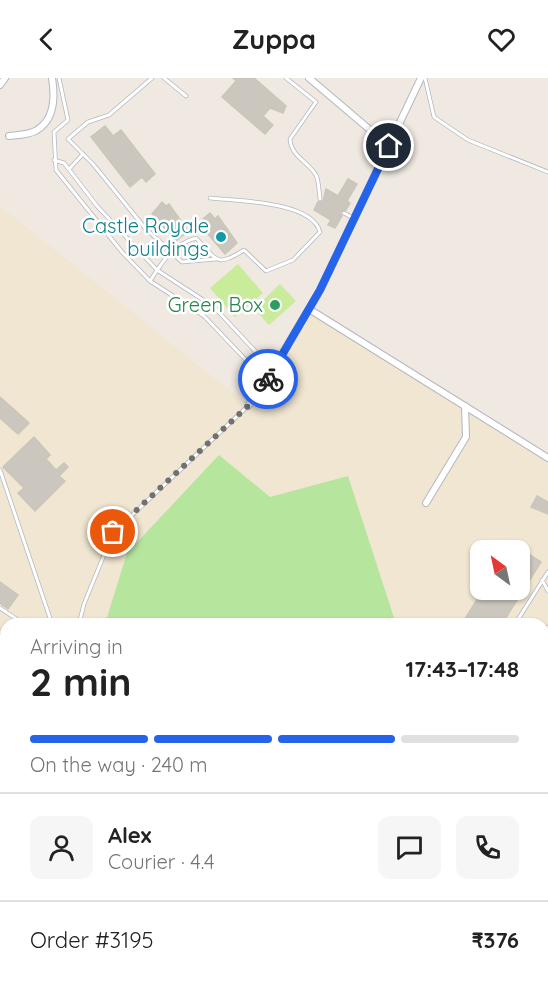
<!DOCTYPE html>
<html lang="en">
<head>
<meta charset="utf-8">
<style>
	body { margin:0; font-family:Quicksand,sans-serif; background:#f6f6f6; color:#222; height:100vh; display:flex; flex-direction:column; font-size:22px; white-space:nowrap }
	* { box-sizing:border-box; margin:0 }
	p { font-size:20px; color:#767676 }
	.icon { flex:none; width:33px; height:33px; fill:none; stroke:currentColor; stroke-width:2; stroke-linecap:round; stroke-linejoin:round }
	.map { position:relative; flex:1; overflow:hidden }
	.panel { position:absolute; left:0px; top:540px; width:549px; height:374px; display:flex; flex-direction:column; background:#fff; border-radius:18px 18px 0 0; box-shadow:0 2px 4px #0004 }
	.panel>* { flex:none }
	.needle { width:39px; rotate:327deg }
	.controls { position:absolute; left:470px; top:462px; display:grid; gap:12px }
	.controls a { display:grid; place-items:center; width:60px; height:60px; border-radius:12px; background:#fff; box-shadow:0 2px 4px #0004; font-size:30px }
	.pin { position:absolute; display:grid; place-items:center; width:51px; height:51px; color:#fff; margin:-26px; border:3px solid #fff; border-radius:50%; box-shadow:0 2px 6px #0007 }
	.courier { position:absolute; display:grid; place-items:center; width:60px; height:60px; margin:-30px; border:4px solid #2563eb; border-radius:50%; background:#fff; color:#222; box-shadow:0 2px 8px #0007 }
	.overview em { font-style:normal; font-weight:700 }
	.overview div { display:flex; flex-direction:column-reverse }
	.overview { display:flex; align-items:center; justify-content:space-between; height:102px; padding:0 30px }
	h1 { font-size:39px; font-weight:700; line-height:45px }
	.bar { display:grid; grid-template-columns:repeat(4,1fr); gap:9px 6px; align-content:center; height:72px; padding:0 30px }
	.bar i { height:8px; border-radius:4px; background:#e0e0e0 }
	.bar .current { background:#2563eb }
	.bar p { grid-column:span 4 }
	.line { display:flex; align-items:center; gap:15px; padding:0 30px; border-top:2px solid #e0e0e0 }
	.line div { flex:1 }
	.round { display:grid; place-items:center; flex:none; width:63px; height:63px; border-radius:12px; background:#f6f6f6 }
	header { display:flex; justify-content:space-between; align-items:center; height:78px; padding:0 30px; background:#fff; font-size:27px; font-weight:700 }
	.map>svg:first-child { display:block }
	.education { fill:#f0e6d1; fill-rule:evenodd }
	.green { fill:#b6e59e }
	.pitch { fill:#c9ec9a }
	.building { fill:#cbc7bf; stroke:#cbc5ba; stroke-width:1.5 }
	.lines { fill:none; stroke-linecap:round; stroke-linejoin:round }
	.service-casing { stroke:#b4b7c1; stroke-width:4.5 }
	.minor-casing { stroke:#b4b7c1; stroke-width:8 }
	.service { stroke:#fff; stroke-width:3 }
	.minor { stroke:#fff; stroke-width:6 }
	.done { stroke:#726f6d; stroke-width:6; stroke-dasharray:0 10.8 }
	.route { stroke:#2563eb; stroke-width:8 }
	.culture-dot { fill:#0f9aa8; stroke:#fff; stroke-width:2 }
	.leisure-dot { fill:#2e9e5b; stroke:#fff; stroke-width:2 }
	.labels { text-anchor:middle; stroke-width:5; stroke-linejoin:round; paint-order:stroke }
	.culture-label { font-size:20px; fill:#0d838f; stroke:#fff; text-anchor:end }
	.leisure-label { font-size:20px; fill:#27864d; stroke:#fff; text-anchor:end }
</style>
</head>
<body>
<header><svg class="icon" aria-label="back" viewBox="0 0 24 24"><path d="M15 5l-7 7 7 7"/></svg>Zuppa<svg class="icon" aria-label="heart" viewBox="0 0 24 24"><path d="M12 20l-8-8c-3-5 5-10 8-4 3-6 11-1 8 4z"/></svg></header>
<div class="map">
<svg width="548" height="913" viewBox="0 0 548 913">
	<rect width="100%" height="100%" fill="#efe9e1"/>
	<path class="education" d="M0 128 249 328 309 231 548 386V913H0ZM480 472H519V512H480ZM6 546H543V908H6Z"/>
	<g class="green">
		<path d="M219 377 270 419 348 398 396 546H105L127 475Z"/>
		<path d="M548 694V846L543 845V695Z"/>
		<path d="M144 908H323L324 913H152Z"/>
	</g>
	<g class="pitch">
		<path d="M238 186 263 215 235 239 210 210Z"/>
		<path d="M280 206 296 223 269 247 254 231Z"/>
	</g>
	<g class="building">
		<path d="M233 0H254L286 28 283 35 270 30 263 38 273 47 265 56 222 19 236 3Z"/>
		<path d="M105 48 113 58 121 52 155 96 146 104 142 99 130 109 91 59Z"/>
		<path d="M348 101 357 106 347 123 350 125 346 132 340 134 342 138 335 150 328 147 331 142 314 132 318 124 323 123 326 111 338 118Z"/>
		<path d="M162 124 166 128 169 126 188 153 176 163 152 136Z"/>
		<path d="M210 135 215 141 218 138 237 165 225 176 201 148 205 144 203 141Z"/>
		<path d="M0 319 29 345 18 356 0 340Z"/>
		<path d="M34 359 50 377 46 381 56 392 64 385 68 389 59 398 65 403 35 433 18 415 24 410 3 389Z"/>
		<path d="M537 418 548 424V436L531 429Z"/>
		<path d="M519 470 541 484 502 546 463 544 483 512H519Z"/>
		<path d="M0 504 18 517 8 531 0 525Z"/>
		<path d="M6 790V839L0 842V793Z"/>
		<path d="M434 908H485L488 913H437Z"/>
	</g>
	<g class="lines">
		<defs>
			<g id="service">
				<path d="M59 0 68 42 54 54 56 92 122 174 150 203 204 238 265 302"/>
				<path d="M152 0 109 37 88 44 68 61 93 86 145 150 182 184 216 181"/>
				<path d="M164 0 186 18"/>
				<path d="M286 0 316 24 290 61C291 78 307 83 316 97 319 103 319 114 320 121"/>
				<path d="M425 0 434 39 468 62 548 94"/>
				<path d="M54 82 64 85 97 128 157 192 214 229 271 290"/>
				<path d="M70 90 83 76"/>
				<path d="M344 135 353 140"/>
				<path d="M150 203C163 183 172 167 196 160 217 182 216 190 244 172L266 193 293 182 320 154C312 123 236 123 210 120"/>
				<path d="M0 392 52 546"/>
				<path d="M542 502 548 513"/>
				<path d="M0 530 24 546"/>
				<path d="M79 546 84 526 113 455 248 328"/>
				<path d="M515 546 548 494"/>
				<path d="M543 557 548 549"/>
				<path d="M0 713 6 711"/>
				<path d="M0 747 6 760"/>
				<path d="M135 908 144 913"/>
				<path d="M330 908 331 913"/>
				<path d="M368 908 372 913"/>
				<path d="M508 908 512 913"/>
				<path d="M82 913 84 908"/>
				<path d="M389 913 397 908"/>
			</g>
			<g id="minor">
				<path d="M309 0 389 68"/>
				<path d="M0 7 5 0"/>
				<path d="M9 58C16 57 30 57 37 52 55 41 55 18 52 0"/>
				<path d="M309 231 548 380"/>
				<path d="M248 328 266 303 320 212 421 0"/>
				<path d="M426 425 466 359 465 328"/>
			</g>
		</defs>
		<use href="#service" class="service-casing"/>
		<use href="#minor" class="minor-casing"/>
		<use href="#service" class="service"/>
		<use href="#minor" class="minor"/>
	</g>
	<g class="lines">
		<path class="done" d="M113 454 248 328 268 301"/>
		<path class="route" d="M268 301 320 212 389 68"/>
	</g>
	<circle class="culture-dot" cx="221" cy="159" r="6"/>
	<circle class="leisure-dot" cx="275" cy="227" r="6"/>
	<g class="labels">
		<g class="culture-label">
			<text x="209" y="155">Castle Royale<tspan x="209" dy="23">buildings</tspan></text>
		</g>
		<g class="leisure-label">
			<text x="263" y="234">Green Box</text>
		</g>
	</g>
</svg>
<div class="controls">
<a><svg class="needle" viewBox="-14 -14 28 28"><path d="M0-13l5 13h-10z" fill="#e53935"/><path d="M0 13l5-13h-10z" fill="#767676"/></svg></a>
</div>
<div class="pin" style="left:113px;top:454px;background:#ea580c"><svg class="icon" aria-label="bag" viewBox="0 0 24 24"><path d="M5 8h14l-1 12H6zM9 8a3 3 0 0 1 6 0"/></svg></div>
<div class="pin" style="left:389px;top:68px;background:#1f2937"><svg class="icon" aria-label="home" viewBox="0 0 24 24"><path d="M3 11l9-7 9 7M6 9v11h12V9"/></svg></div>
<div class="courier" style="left:268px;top:301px"><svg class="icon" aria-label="bike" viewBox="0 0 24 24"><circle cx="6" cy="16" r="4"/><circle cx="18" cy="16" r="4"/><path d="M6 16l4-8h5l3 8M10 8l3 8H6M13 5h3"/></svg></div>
<section class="panel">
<div class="overview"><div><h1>2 min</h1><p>Arriving in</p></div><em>17:43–17:48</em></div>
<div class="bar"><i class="current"></i><i class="current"></i><i class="current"></i><i></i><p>On the way · 240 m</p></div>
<div class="line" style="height:108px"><a class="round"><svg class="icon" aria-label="person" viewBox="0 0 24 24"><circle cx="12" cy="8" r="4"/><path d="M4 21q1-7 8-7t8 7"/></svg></a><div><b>Alex</b><p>Courier · 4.4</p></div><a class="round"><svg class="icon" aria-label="chat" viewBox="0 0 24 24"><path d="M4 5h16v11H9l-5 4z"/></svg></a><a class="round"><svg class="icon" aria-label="phone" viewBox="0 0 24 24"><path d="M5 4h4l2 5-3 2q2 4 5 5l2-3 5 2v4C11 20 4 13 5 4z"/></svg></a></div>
<div class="line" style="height:78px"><div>Order #3195</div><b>₹376</b></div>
</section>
</div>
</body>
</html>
